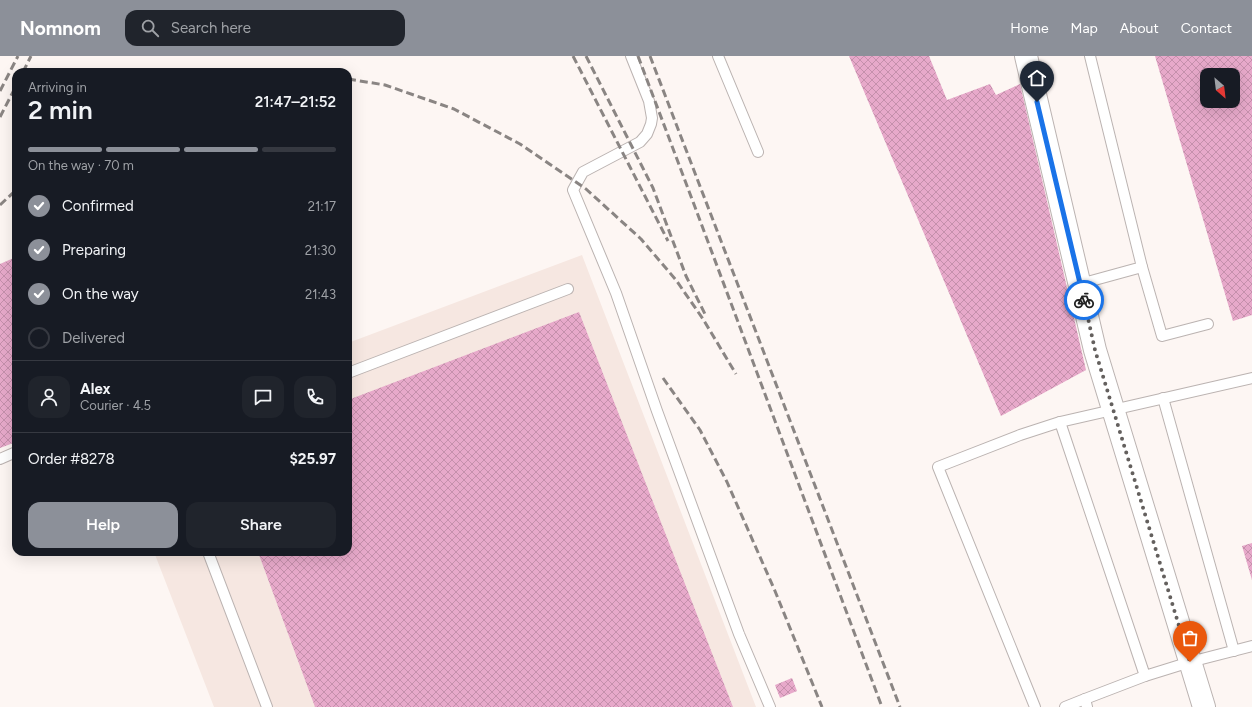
<!DOCTYPE html>
<html lang="en">
<head>
<meta charset="utf-8">
<style>
	body { margin:0; font-family:Figtree,sans-serif; background:#20242c; color:#f1f3f6; height:100vh; display:flex; flex-direction:column; font-size:15px; white-space:nowrap }
	* { box-sizing:border-box; margin:0 }
	p { font-size:13px; color:#9ea1a6 }
	.icon { flex:none; width:22px; height:22px; fill:none; stroke:currentColor; stroke-width:2; stroke-linecap:round; stroke-linejoin:round }
	.map { position:relative; flex:1; overflow:hidden }
	.panel { position:absolute; left:12px; top:12px; width:340px; height:488px; display:flex; flex-direction:column; background:#171b24; border-radius:12px; box-shadow:0 4px 16px #0002 }
	.panel>* { flex:none }
	.needle { width:26px; rotate:152deg }
	.buttons { position:absolute; left:1200px; top:12px; display:grid; gap:8px }
	.buttons a { display:grid; place-items:center; width:40px; height:40px; border-radius:8px; background:#171b24; box-shadow:0 4px 16px #0002; font-size:20px }
	.pin { position:absolute; display:grid; place-items:center; width:34px; height:34px; color:#fff; margin:-41px -17px; border-radius:50% 50% 50% 0; rotate:-45deg; box-shadow:0 0 4px #0007 }
	.pin .icon { rotate:45deg }
	.courier { position:absolute; display:grid; place-items:center; width:40px; height:40px; margin:-20px; border:3px solid #1a73e8; border-radius:50%; background:#fff; color:#222; box-shadow:0 1px 5px #0007 }
	.overview em { font-style:normal; font-weight:600 }
	.overview div { display:flex; flex-direction:column-reverse }
	.overview { display:flex; align-items:center; justify-content:space-between; height:68px; padding:0 16px }
	h1 { font-size:26px; font-weight:600; line-height:30px }
	.bar { display:grid; grid-template-columns:repeat(4,1fr); gap:6px 4px; align-content:center; height:48px; padding:0 16px }
	.bar i { height:5px; border-radius:3px; background:#363941 }
	.bar .on { background:#8c9099 }
	.bar p { grid-column:span 4 }
	.line { display:flex; align-items:center; gap:10px; padding:0 16px; border-top:1px solid #363941 }
	.line div { flex:1 }
	.round { display:grid; place-items:center; flex:none; width:42px; height:42px; border-radius:12px; background:#20242c }
	ol { padding:0 16px; list-style:none }
	li { display:flex; align-items:center; gap:12px; height:44px }
	li p { margin-inline-start:auto }
	li .icon { padding:4px; border-radius:50%; background:#8c9099; color:#fff; stroke-width:4 }
	li:last-child { color:#9ea1a6 }
	li i { width:22px; height:22px; border:2px solid #363941; border-radius:50% }
	.action { display:flex; gap:8px; margin-top:auto; padding:8px 16px }
	.action a { flex:1; height:46px; border-radius:12px; background:#8c9099; color:#fff; font-size:16px; font-weight:600; line-height:46px; text-align:center }
	.action a+a { background:#20242c; color:#f1f3f6 }
	header { display:flex; align-items:center; gap:24px; box-sizing:border-box; height:56px; padding:0 20px; background:#8c9099; color:#fff }
	header strong { font-size:19px }
	nav { display:flex; gap:22px; margin-inline-start:auto; font-size:14px }
	.search { width:280px; height:36px; background:#20242c; display:flex; align-items:center; gap:10px; box-sizing:border-box; padding:0 14px; border-radius:12px; color:#9ea1a6; font-size:15px }
	.map>svg:first-child { display:block }
	.built { fill:#f6e7e1 }
	.building { fill:url(#building-cross-hatch); fill-rule:evenodd }
	.lines { fill:none; stroke-linecap:round; stroke-linejoin:round }
	.lane-casing { stroke:#bbb3b1; stroke-width:12 }
	.secondary-casing { stroke:#bbb3b1; stroke-width:24 }
	.lane { stroke:#fff; stroke-width:10 }
	.secondary { stroke:#fff; stroke-width:22 }
	.rail { stroke:#8a8583; stroke-width:3; stroke-dasharray:8 4; stroke-linecap:butt }
	.done { stroke:#64605e; stroke-width:4; stroke-dasharray:0 7.2 }
	.route { stroke:#1a73e8; stroke-width:5 }
</style>
</head>
<body>
<header>
<strong>Nomnom</strong>
<div class="search"><svg class="icon" aria-label="search" viewBox="0 0 24 24"><circle cx="10" cy="10" r="6"/><path d="M15 15l6 6"/></svg>Search here</div>
<nav><a>Home</a><a>Map</a><a>About</a><a>Contact</a></nav>
</header>
<div class="map">
<svg width="1252" height="651" viewBox="0 0 1252 651">
	<defs>
		<pattern id="building-cross-hatch" width="8" height="8" patternUnits="userSpaceOnUse"><rect width="8" height="8" fill="#e7a9ca"/><path d="M0 0l8 8M0 8l8-8" fill="none" stroke="#c590ac"/></pattern>
	</defs>
	<rect width="100%" height="100%" fill="#fdf6f3"/>
	<path class="built" d="M582 199 756 651H214L154 496H348V287Z"/>
	<g class="building">
		<path d="M849 0H929L947 44 990 28 996 39 1020 28 1086 314 1001 360Z"/>
		<path d="M1155 0H1252V259L1233 265ZM1207 19H1233V45H1207Z"/>
		<path d="M16 201V386L0 392V208Z"/>
		<path d="M579 256 733 651H315L258 496H348V344Z"/>
		<path d="M1252 487V524L1242 490Z"/>
		<path d="M792 622 797 635 780 642 775 629Z"/>
	</g>
	<g class="lines">
		<defs>
			<g id="lane">
				<path d="M631 0 649 45 652 62 651 68 647 78 640 86 583 116 573 134 616 237 657 355 739 578 770 651"/>
				<path d="M718 0 758 96"/>
				<path d="M1142 211 1162 280 1208 268"/>
				<path d="M1080 228 1142 211 1090 0"/>
				<path d="M348 317 568 233"/>
				<path d="M1163 342 1234 595"/>
				<path d="M1060 366 1145 620 1190 606 1252 590"/>
				<path d="M0 403 16 396"/>
				<path d="M208 496 267 651"/>
				<path d="M1035 651 938 411 1020 379 1060 366 1252 322"/>
				<path d="M1065 651 1085 643"/>
				<path d="M1087 651 1085 643 1145 620"/>
			</g>
			<path id="secondary" d="M1026 0 1095 294 1204 651"/>
		</defs>
		<use href="#lane" class="lane-casing"/>
		<use href="#secondary" class="secondary-casing"/>
		<use href="#lane" class="lane"/>
		<use href="#secondary" class="secondary"/>
		<g class="rail">
			<path d="M573 0 668 185"/>
			<path d="M586 0 653 132 686 220 706 260"/>
			<path d="M638 0 695 151 882 651"/>
			<path d="M650 0 900 651"/>
			<path d="M23 16 31 0"/>
			<path d="M348 23 385 29 454 53 520 88 586 133 641 183 676 224 703 263 736 318"/>
			<path d="M0 35 18 0"/>
			<path d="M0 61 16 30"/>
			<path d="M0 149 16 134"/>
			<path d="M663 322 700 374 727 426 775 535 822 651"/>
		</g>
	</g>
	<g class="lines">
		<path class="done" d="M1084 244 1095 294 1190 606"/>
		<path class="route" d="M1037 46 1084 244"/>
	</g>
</svg>
<div class="buttons">
<a><svg class="needle" viewBox="-14 -14 28 28"><path d="M0-13l5 13h-10z" fill="#e53935"/><path d="M0 13l5-13h-10z" fill="#9ea1a6"/></svg></a>
</div>
<div class="pin" style="left:1190px;top:606px;background:#ea580c"><svg class="icon" aria-label="bag" viewBox="0 0 24 24"><path d="M5 8h14l-1 12H6zM9 8a3 3 0 0 1 6 0"/></svg></div>
<div class="pin" style="left:1037px;top:46px;background:#1f2937"><svg class="icon" aria-label="home" viewBox="0 0 24 24"><path d="M3 11l9-7 9 7M6 9v11h12V9"/></svg></div>
<div class="courier" style="left:1084px;top:244px"><svg class="icon" aria-label="bike" viewBox="0 0 24 24"><circle cx="6" cy="16" r="4"/><circle cx="18" cy="16" r="4"/><path d="M6 16l4-8h5l3 8M10 8l3 8H6M13 5h3"/></svg></div>
<section class="panel">
<div class="overview"><div><h1>2 min</h1><p>Arriving in</p></div><em>21:47–21:52</em></div>
<div class="bar"><i class="on"></i><i class="on"></i><i class="on"></i><i></i><p>On the way · 70 m</p></div>
<ol>
<li><svg class="icon" aria-label="check" viewBox="0 0 24 24"><path d="M5 12l5 5 9-10"/></svg>Confirmed<p>21:17</p></li>
<li><svg class="icon" aria-label="check" viewBox="0 0 24 24"><path d="M5 12l5 5 9-10"/></svg>Preparing<p>21:30</p></li>
<li><svg class="icon" aria-label="check" viewBox="0 0 24 24"><path d="M5 12l5 5 9-10"/></svg>On the way<p>21:43</p></li>
<li><i></i>Delivered</li>
</ol>
<div class="line" style="height:72px"><a class="round"><svg class="icon" aria-label="person" viewBox="0 0 24 24"><circle cx="12" cy="8" r="4"/><path d="M4 21q1-7 8-7t8 7"/></svg></a><div><b>Alex</b><p>Courier · 4.5</p></div><a class="round"><svg class="icon" aria-label="chat" viewBox="0 0 24 24"><path d="M4 5h16v11H9l-5 4z"/></svg></a><a class="round"><svg class="icon" aria-label="phone" viewBox="0 0 24 24"><path d="M5 4h4l2 5-3 2q2 4 5 5l2-3 5 2v4C11 20 4 13 5 4z"/></svg></a></div>
<div class="line" style="height:52px"><div>Order #8278</div><b>$25.97</b></div>
<div class="action"><a>Help</a><a>Share</a></div>
</section>
</div>
</body>
</html>
